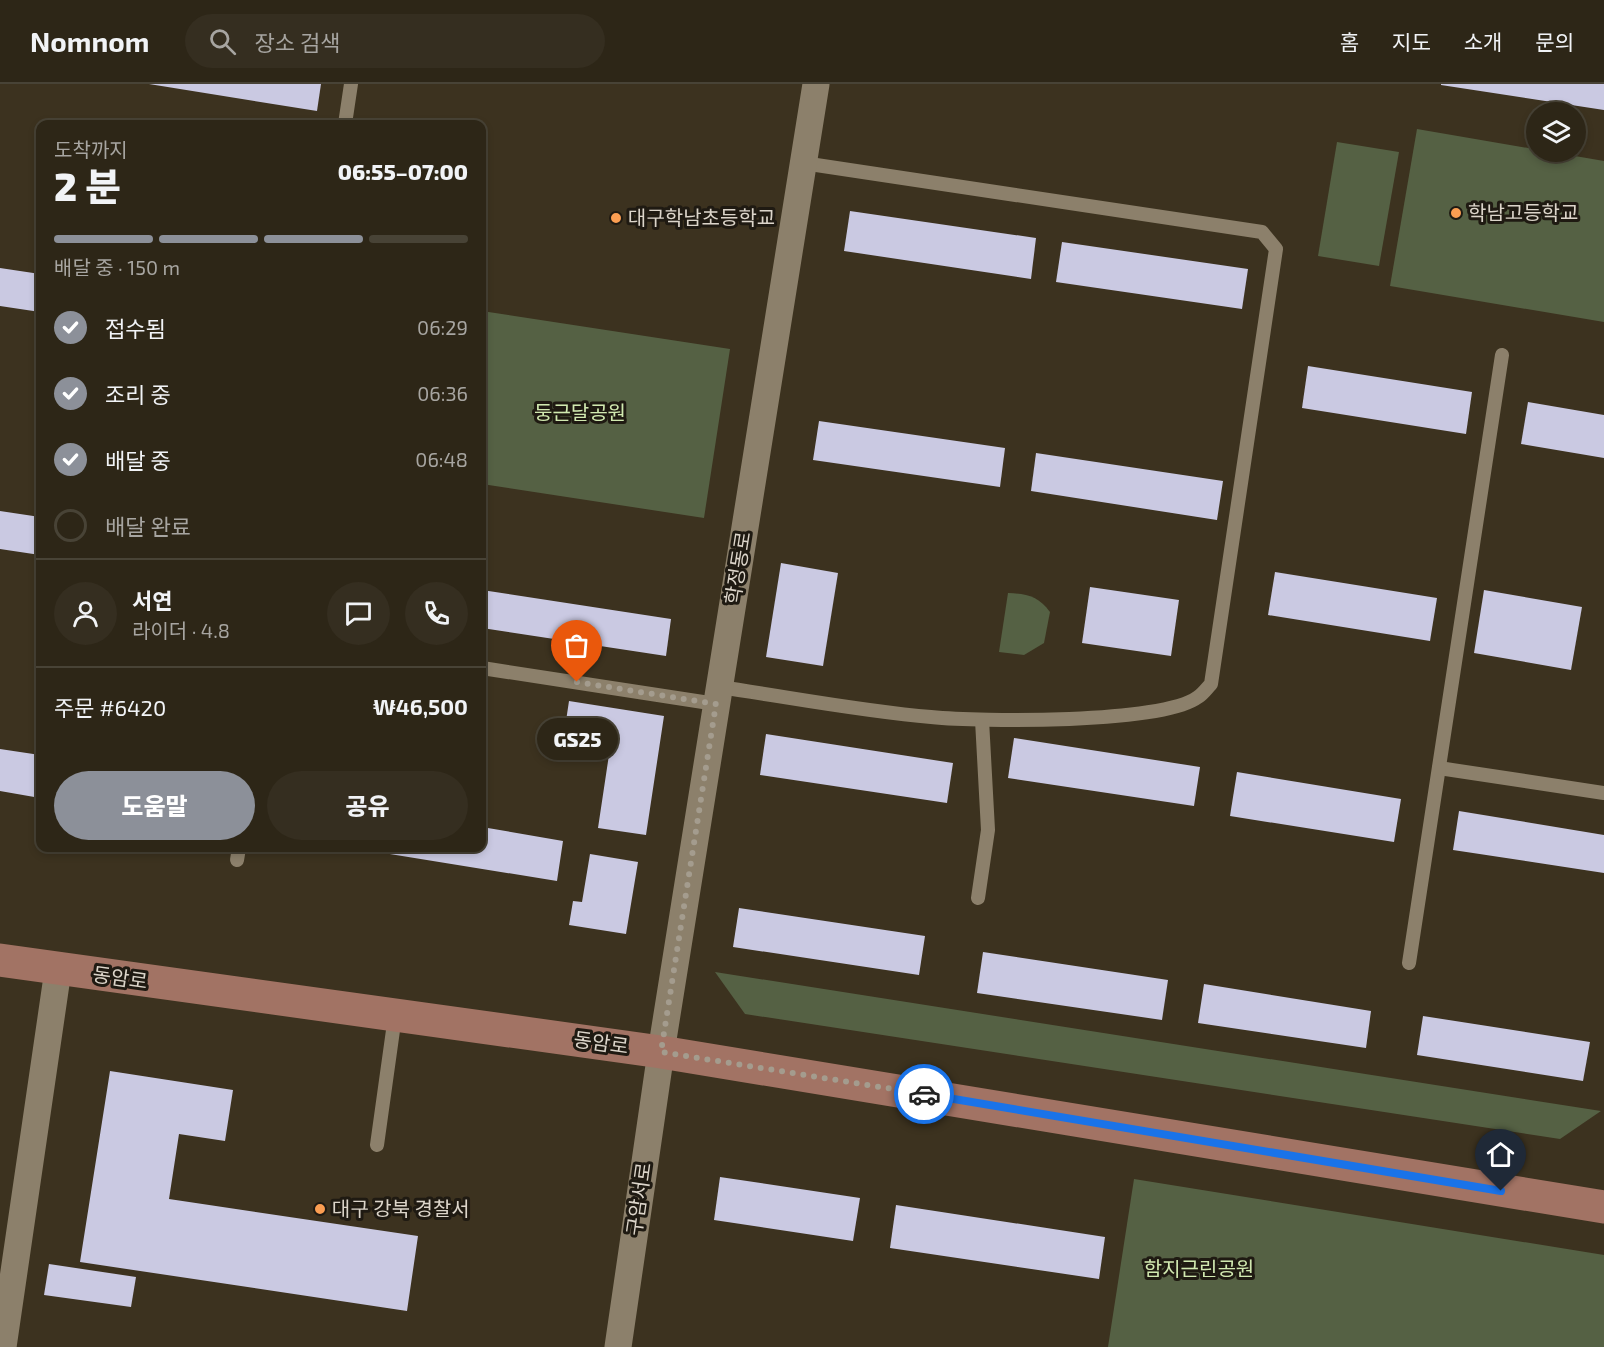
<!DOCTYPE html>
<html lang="ko">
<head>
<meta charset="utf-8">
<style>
	body { margin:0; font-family:"Exo 2","Noto Sans KR",sans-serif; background:#352e20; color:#f1f3f6; height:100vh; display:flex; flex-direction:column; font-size:22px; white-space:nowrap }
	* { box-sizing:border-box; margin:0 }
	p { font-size:20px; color:#a7a5a1 }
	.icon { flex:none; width:33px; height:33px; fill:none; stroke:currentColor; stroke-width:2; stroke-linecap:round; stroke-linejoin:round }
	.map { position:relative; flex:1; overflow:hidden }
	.side { position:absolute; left:36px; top:36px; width:450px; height:732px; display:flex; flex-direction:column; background:#2d2617; border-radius:12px; box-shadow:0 3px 9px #0003,0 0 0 2px #484336 }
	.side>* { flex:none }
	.tools { position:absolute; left:1526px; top:18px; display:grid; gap:12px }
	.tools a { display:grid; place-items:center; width:60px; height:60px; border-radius:50%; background:#2d2617; box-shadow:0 3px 9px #0003,0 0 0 2px #484336; font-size:30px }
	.pin { position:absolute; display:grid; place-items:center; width:51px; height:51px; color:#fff; margin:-62px -26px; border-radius:50% 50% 50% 0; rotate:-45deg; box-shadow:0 0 6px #0007 }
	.pin .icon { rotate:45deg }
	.courier { position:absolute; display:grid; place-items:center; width:60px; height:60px; margin:-30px; border:4px solid #1a73e8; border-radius:50%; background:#fff; color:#222; box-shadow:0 2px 8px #0007 }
	.bubble { position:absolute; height:42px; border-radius:21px; background:#2d2617; box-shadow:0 3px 9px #0003,0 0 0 2px #484336; font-size:20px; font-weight:800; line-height:42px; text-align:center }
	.head em { font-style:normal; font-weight:800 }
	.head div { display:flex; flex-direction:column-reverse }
	.head { display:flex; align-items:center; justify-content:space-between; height:102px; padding:0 18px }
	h1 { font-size:39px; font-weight:800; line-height:45px }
	.bar { display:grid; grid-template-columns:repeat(4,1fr); gap:9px 6px; align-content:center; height:72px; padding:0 18px }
	.bar i { height:8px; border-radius:4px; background:#484336 }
	.bar .current { background:#8c9099 }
	.bar p { grid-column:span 4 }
	.line { display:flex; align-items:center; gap:15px; padding:0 18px; border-top:2px solid #484336 }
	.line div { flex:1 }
	.round { display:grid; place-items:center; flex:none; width:63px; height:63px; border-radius:32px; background:#352e20 }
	ol { padding:0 18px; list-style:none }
	li { display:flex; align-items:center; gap:18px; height:66px }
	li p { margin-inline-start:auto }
	li .icon { padding:6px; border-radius:50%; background:#8c9099; color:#fff; stroke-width:4 }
	li:last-child { color:#a7a5a1 }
	li i { width:33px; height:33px; border:3px solid #484336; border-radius:50% }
	.primary-button { display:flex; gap:12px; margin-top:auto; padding:12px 18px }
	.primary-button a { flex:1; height:69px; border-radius:36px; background:#8c9099; color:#fff; font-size:24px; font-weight:800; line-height:69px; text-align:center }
	.primary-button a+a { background:#352e20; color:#f1f3f6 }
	header { display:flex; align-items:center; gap:36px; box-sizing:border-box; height:84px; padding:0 30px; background:#2d2617; border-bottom:2px solid #484336 }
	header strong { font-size:28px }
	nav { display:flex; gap:33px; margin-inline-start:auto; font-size:21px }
	.search { width:420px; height:54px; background:#352e20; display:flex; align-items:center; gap:15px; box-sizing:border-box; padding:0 21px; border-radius:33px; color:#a7a5a1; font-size:22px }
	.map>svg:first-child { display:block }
	.green { fill:#556144 }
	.building { fill:#cac9e2 }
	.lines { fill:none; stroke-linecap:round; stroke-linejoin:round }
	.lane { stroke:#8c806b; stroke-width:14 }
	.street { stroke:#8c806b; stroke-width:27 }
	.secondary { stroke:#a27364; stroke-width:33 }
	.done { stroke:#a49c8e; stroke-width:6; stroke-dasharray:0 10.8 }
	.route { stroke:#1a73e8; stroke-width:8 }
	.poi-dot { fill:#fb9e52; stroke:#1f1a12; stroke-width:2 }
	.labels { text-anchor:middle; stroke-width:6; stroke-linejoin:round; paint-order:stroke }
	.poi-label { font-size:20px; fill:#dcd5ca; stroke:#1f1a12; text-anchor:start }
	.park-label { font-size:20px; fill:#d1e9b0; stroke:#1f1a12 }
	.street-label { font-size:20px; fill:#dcd5ca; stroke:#1f1a12 }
</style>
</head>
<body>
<header>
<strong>Nomnom</strong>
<div class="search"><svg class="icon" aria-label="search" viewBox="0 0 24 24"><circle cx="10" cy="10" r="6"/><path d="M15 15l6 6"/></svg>장소 검색</div>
<nav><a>홈</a><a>지도</a><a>소개</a><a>문의</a></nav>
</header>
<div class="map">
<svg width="1604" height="1263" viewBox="0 0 1604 1263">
	<rect width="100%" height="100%" fill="#3c321f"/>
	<g class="green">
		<path d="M1417 45 1604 77V238L1390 202Z"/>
		<path d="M1337 58 1399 68 1379 182 1318 172Z"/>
		<path d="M482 227 730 265 704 434 482 400Z"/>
		<path d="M1008 509C1027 510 1038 512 1050 528L1044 559 1024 571 999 568Z"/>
		<path d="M715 888 1601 1027 1560 1055 745 930Z"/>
		<path d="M1134 1095 1604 1171V1263H1108Z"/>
	</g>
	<g class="building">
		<path d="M149 0H321L317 27Z"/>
		<path d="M1441 0H1604V26L1441 1Z"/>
		<path d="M850 127 1036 154 1031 195 844 167Z"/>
		<path d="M1062 158 1248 185 1242 225 1056 198Z"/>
		<path d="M0 184 40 190V228L0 222Z"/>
		<path d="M1308 282 1472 308 1466 350 1302 324Z"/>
		<path d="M1528 318 1604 331V374L1521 360Z"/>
		<path d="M819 337 1005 364 1000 403 813 376Z"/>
		<path d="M1036 369 1223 397 1217 436 1031 407Z"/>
		<path d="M0 427 40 433V471L0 465Z"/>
		<path d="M781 479 838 489 823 582 766 573Z"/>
		<path d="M1275 488 1437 514 1430 557 1268 531Z"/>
		<path d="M1090 503 1179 516 1171 572 1082 559Z"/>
		<path d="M482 506 671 535 666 572 482 544Z"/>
		<path d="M1484 506 1582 523 1571 586 1474 569Z"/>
		<path d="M569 617 664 632 646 751 598 744 610 664 563 657Z"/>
		<path d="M766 650 953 679 947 719 760 691Z"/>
		<path d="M1014 654 1200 683 1194 722 1008 694Z"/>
		<path d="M0 665 40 671V714L0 707Z"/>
		<path d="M1237 688 1401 715 1394 758 1230 732Z"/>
		<path d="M1459 727 1604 751V789L1453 766Z"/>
		<path d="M482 743 563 757 557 797 359 765 482 764Z"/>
		<path d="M590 770 638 778 626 850 569 841 573 817 582 818Z"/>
		<path d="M739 824 925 852 919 891 733 863Z"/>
		<path d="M983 868 1168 896 1162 936 977 909Z"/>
		<path d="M1204 900 1371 927 1366 964 1198 939Z"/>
		<path d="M1423 932 1590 958 1583 997 1417 971Z"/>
		<path d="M110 987 233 1006 225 1057 179 1050 169 1115 418 1152 407 1227 80 1178Z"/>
		<path d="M720 1093 860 1114 853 1157 714 1136Z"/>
		<path d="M896 1121 1105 1153 1099 1195 890 1164Z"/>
		<path d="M49 1180 136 1193 131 1223 44 1211Z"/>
	</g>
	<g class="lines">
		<g class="lane">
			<path d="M345 40 351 0"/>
			<path d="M482 584 716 620"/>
			<path d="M719 603C789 613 860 627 931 633 980 638 1162 640 1198 613 1203 610 1207 604 1211 600L1276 165 1262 148 803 79"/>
			<path d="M1439 684 1604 709"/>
			<path d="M237 776 239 764"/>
			<path d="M978 814 988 746 982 636"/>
			<path d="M1409 879 1502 271"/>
			<path d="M377 1061 395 932"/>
		</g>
		<g class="street">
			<path d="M3 1263 58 886"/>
			<path d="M618 1263 661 968 816 0"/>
		</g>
		<path class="secondary" d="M0 876 661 968 1604 1123"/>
	</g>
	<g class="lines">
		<path class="done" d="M577 598 716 620 661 968 924 1010"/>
		<path class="route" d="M924 1010 1501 1107"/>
	</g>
	<g class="poi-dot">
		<circle cx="1456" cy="129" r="6"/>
		<circle cx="616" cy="134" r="6"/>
		<circle cx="320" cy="1125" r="6"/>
	</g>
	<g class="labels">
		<g class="poi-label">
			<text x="1468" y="136">학남고등학교</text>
			<text x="628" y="141">대구학남초등학교</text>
			<text x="332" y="1132">대구 강북 경찰서</text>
		</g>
		<g class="park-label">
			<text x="580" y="336">둥근달공원</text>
			<text x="1199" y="1192">함지근린공원</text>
		</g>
		<g class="street-label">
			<text transform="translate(738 484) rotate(-81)" y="7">학정동로</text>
			<text transform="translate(120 894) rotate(8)" y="7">동암로</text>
			<text transform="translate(601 959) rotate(8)" y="7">동암로</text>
			<text transform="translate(639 1115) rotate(-82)" y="7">구암서로</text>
		</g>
	</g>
</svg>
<div class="tools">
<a><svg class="icon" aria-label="layers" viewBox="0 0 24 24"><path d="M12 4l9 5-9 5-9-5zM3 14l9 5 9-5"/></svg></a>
</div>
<div class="pin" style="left:577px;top:598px;background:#ea580c"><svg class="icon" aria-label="bag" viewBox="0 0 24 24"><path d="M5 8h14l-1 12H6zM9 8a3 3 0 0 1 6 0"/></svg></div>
<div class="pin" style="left:1501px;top:1107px;background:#1f2937"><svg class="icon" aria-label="home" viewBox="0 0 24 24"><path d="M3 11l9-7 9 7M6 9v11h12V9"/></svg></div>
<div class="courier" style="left:924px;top:1010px"><svg class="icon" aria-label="car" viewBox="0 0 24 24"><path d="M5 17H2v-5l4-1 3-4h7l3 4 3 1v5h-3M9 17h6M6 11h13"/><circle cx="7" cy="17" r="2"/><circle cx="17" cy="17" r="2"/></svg></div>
<div class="bubble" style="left:537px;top:634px;width:81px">GS25</div>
<section class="side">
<div class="head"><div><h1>2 분</h1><p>도착까지</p></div><em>06:55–07:00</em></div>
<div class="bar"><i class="current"></i><i class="current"></i><i class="current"></i><i></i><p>배달 중 · 150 m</p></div>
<ol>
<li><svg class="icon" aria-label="check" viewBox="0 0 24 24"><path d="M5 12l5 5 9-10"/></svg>접수됨<p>06:29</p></li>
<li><svg class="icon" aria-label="check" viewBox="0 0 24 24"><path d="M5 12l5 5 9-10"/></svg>조리 중<p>06:36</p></li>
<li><svg class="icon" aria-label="check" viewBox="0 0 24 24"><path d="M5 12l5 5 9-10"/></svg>배달 중<p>06:48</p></li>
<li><i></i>배달 완료</li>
</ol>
<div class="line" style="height:108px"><a class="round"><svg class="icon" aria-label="person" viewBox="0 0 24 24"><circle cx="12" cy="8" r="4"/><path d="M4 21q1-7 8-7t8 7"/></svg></a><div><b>서연</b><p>라이더 · 4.8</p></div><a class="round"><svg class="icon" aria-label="chat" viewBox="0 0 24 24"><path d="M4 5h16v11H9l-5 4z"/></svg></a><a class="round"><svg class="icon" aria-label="phone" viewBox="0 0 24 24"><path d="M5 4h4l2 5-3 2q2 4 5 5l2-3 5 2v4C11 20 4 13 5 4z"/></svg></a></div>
<div class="line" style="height:78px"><div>주문 #6420</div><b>₩46,500</b></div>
<div class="primary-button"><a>도움말</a><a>공유</a></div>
</section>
</div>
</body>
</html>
